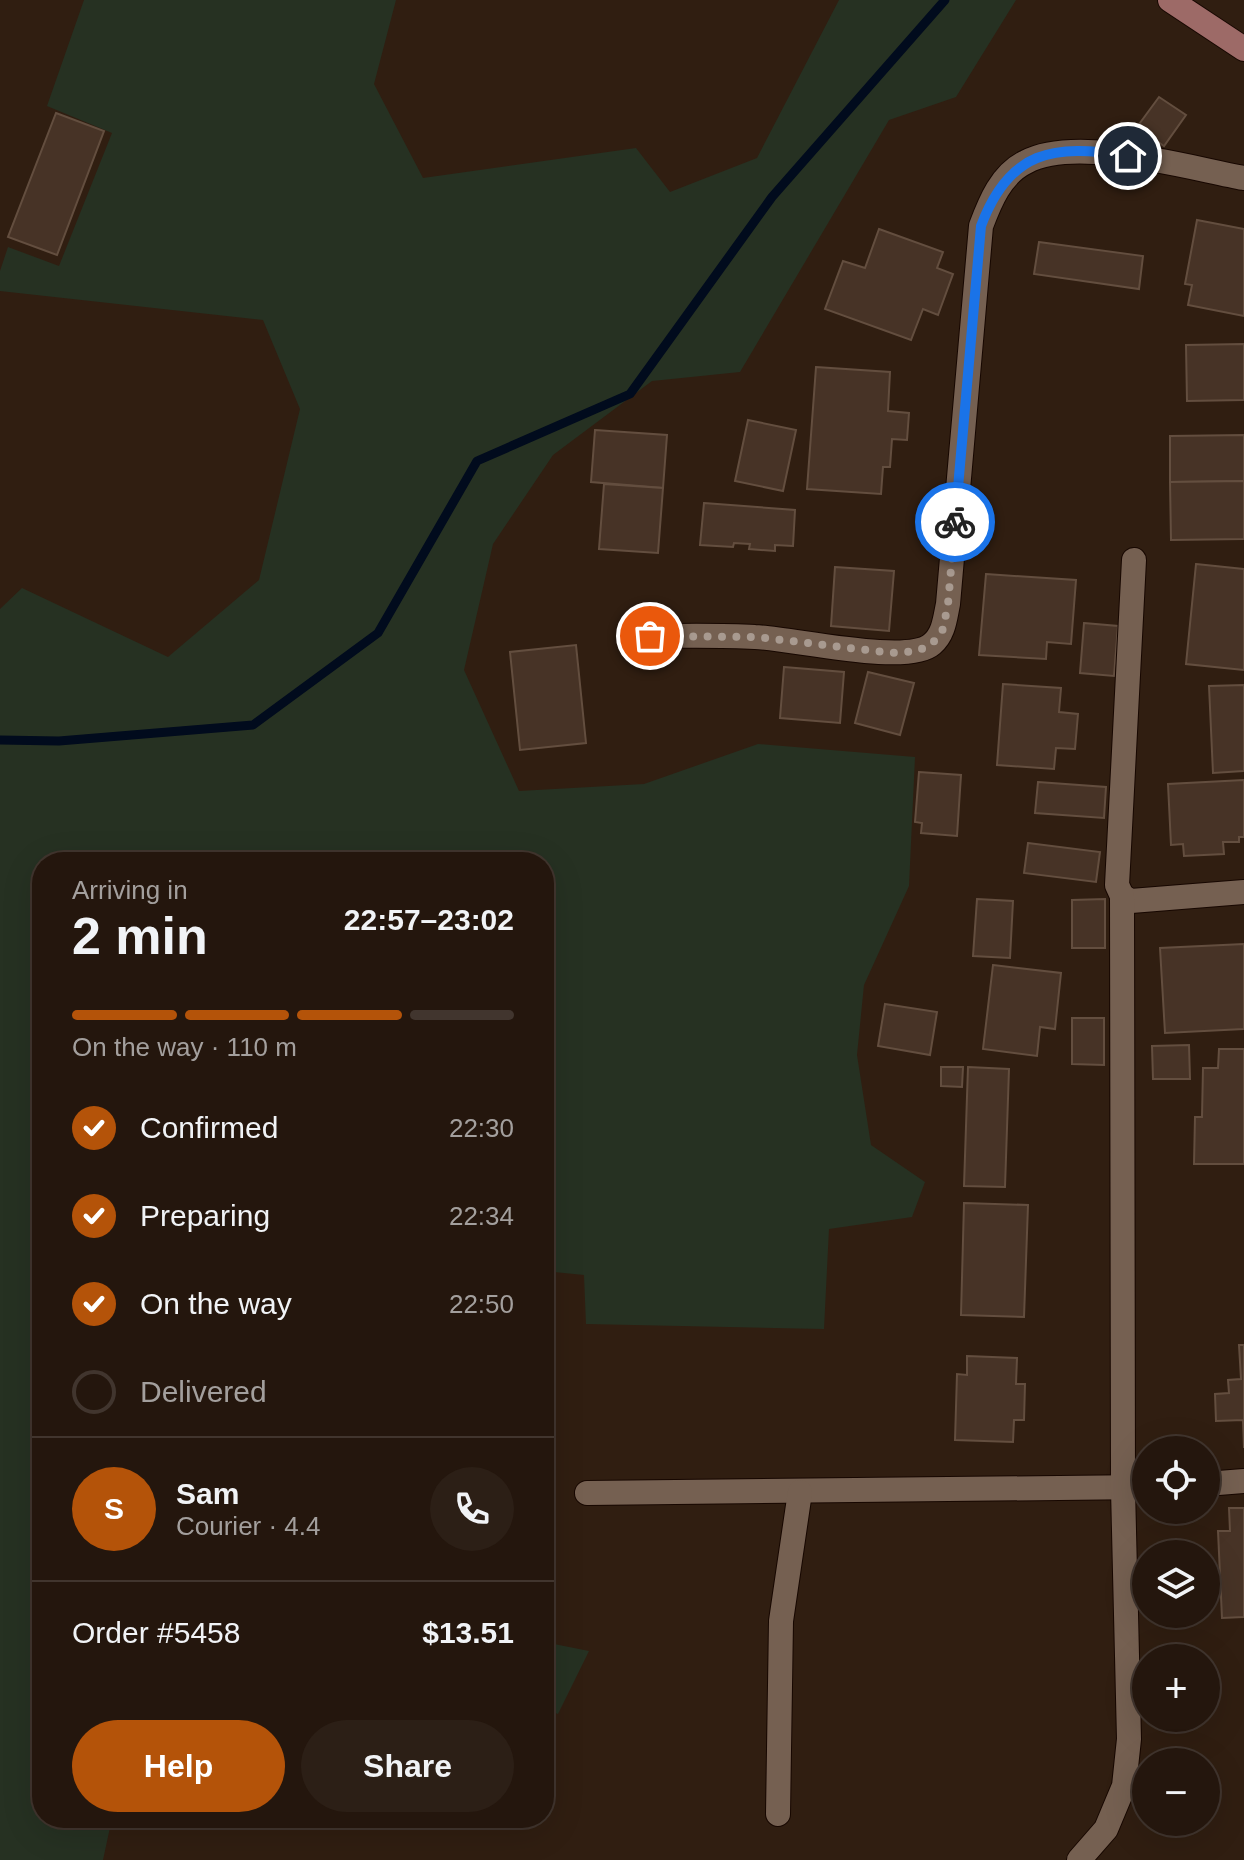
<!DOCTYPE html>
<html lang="en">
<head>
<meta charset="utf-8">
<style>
	body { margin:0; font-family:Arial,sans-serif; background:#2c1f16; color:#f1f3f6; height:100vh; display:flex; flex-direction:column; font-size:30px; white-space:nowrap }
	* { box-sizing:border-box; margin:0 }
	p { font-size:26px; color:#a39f9d }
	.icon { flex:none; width:44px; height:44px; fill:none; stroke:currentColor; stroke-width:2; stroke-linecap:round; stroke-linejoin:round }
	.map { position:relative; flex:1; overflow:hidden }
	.sheet { position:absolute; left:32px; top:852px; width:522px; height:976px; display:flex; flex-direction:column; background:#24160d; border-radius:32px; box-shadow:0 8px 32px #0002,0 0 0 2px #41352e }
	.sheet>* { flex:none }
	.buttons { position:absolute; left:1132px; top:1436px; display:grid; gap:16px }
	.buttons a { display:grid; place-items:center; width:88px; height:88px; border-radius:50%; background:#24160d; box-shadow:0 8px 32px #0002,0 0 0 2px #41352e; font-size:40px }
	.pin { position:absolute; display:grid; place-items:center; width:68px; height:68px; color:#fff; margin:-34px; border:4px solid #fff; border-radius:50%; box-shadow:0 2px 8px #0007 }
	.courier { position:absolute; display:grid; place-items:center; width:80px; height:80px; margin:-40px; border:6px solid #1a73e8; border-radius:50%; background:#fff; color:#222; box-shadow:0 2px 10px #0007 }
	.headline em { font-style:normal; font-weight:700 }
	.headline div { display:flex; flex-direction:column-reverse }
	.headline { display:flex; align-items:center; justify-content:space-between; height:136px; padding:0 40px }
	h1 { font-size:52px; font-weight:700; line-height:60px }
	.bar { display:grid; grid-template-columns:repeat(4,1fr); gap:12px 8px; align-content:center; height:96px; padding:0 40px }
	.bar i { height:10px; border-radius:6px; background:#41352e }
	.bar .active { background:#b45309 }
	.bar p { grid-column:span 4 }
	.line { display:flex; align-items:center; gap:20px; padding:0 40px; border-top:2px solid #41352e }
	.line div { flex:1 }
	.round { display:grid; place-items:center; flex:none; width:84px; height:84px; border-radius:42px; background:#2c1f16 }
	ol { padding:0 40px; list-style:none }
	li { display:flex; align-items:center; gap:24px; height:88px }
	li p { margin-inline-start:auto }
	li .icon { padding:8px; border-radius:50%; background:#b45309; color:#fff; stroke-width:4 }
	li:last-child { color:#a39f9d }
	li i { width:44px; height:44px; border:4px solid #41352e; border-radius:50% }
	.primary-button { display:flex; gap:16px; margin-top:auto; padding:16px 40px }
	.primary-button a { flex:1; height:92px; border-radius:48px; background:#b45309; color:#fff; font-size:32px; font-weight:700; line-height:92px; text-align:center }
	.primary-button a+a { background:#2c1f16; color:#f1f3f6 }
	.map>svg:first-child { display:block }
	.green { fill:#263122 }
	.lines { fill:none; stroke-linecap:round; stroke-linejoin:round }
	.stream { stroke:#010b1d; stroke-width:9 }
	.building { fill:#473326; stroke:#634e3f; stroke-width:2 }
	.street-casing { stroke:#170700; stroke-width:26 }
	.secondary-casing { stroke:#170700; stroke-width:26 }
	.street { stroke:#756051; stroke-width:24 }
	.secondary { stroke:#9d6a67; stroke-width:24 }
	.done { stroke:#a89a90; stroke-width:8; stroke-dasharray:0 14.4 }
	.route { stroke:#1a73e8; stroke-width:10 }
</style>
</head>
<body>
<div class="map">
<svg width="1244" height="1860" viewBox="0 0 1244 1860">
	<rect width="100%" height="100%" fill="#301e11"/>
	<g class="green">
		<path d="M84 0H396L374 84 423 178 636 148 670 192 757 158 839 0H1016L956 97 889 120 740 372 652 381 553 455 493 544 464 670 519 791 644 784 758 744 915 757 909 886 864 985 857 1055 871 1145 925 1182 912 1217 829 1229 824 1329 586 1324 584 1275 544 1271V862H42V1818H112L103 1860H0V609L22 588 168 657 259 580 300 409 263 320 0 291V271L8 247 59 266 112 133 47 106Z"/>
		<path d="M544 1642 589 1651 558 1714 544 1709Z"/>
	</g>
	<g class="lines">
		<path class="stream" d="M0 740 59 741 253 725 378 633 477 461 630 394 772 197 945 0"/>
	</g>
	<g class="building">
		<path d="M1159 97 1186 115 1164 146 1137 127Z"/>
		<path d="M56 113 104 131 57 255 8 237Z"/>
		<path d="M1197 220 1244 229V316L1188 305 1192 285 1185 284Z"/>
		<path d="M879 229 943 252 937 268 953 274 938 315 923 309 911 340 825 309 843 261 865 268Z"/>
		<path d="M1039 242 1143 256 1139 289 1034 274Z"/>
		<path d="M1244 344V400L1187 401 1186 345Z"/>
		<path d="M816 367 890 372 888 411 909 413 907 440 892 439 890 467H883L881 494 807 489Z"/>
		<path d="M748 420 796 430 783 491 735 481Z"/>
		<path d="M595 430 667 435 663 488 591 482Z"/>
		<path d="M1244 435V481L1170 482V436Z"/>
		<path d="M1244 481V539L1171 540 1170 482Z"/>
		<path d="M604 484 663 488 658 553 599 549Z"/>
		<path d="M704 503 795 510 793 546 775 545V551L749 549 750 544 734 543 733 547 700 545Z"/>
		<path d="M1196 564 1244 569V670L1186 664Z"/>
		<path d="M835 567 894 571 889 631 831 626Z"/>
		<path d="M986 574 1076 580 1071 644 1047 642 1046 659 979 655Z"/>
		<path d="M1084 623 1118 626 1114 676 1080 673Z"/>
		<path d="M576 645 586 743 520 750 510 652Z"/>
		<path d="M784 667 844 672 840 723 780 718Z"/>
		<path d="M868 672 914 683 900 735 855 723Z"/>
		<path d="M1003 684 1061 688 1059 712 1078 714 1075 749 1056 748 1054 769 997 765Z"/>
		<path d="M1244 685V771L1213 773 1209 686Z"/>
		<path d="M919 772 961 775 957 836 921 833 922 823 915 822Z"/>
		<path d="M1244 780V837H1239V842H1223L1224 854 1184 856 1183 844 1171 845 1168 784Z"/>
		<path d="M1038 782 1106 787 1104 818 1035 813Z"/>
		<path d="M1028 843 1100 852 1096 882 1024 873Z"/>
		<path d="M977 899 1013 901 1010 958 973 956Z"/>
		<path d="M1105 899V948H1072V900Z"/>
		<path d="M1244 944V1029L1165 1033 1160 948Z"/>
		<path d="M993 965 1061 973 1055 1029 1040 1027 1037 1056 983 1049Z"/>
		<path d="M885 1004 937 1012 930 1055 878 1046Z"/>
		<path d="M1072 1018H1104V1065L1072 1064Z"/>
		<path d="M1189 1045 1190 1079H1153L1152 1046Z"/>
		<path d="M1219 1049H1244V1164H1194L1195 1117H1202L1203 1068H1218Z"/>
		<path d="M941 1067H963L962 1087 941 1086Z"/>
		<path d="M968 1067 1009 1069 1005 1187 964 1186Z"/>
		<path d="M964 1203 1028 1205 1024 1317 961 1315Z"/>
		<path d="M1239 1345H1244V1448L1243 1420 1216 1421 1215 1394 1229 1393 1228 1380 1241 1379Z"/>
		<path d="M967 1356 1017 1358 1016 1384H1025L1024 1420H1014L1013 1442 955 1440 957 1374 967 1375Z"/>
		<path d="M1229 1508H1244V1617L1222 1618 1218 1531H1230Z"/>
	</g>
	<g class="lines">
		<defs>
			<g id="street">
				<path d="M650 636C685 636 720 635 755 637 791 638 907 666 932 644 944 634 945 618 948 604L981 226C990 202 1001 174 1026 162 1076 135 1189 168 1244 178"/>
				<path d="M1122 896 1131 901 1244 892"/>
				<path d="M1206 1484 1244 1481"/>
				<path d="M587 1493 1146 1487"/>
				<path d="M778 1814 781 1621 800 1492"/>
				<path d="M1079 1860 1106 1829 1124 1786 1129 1739 1123 1489 1122 896 1117 885 1134 560"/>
			</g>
			<path id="secondary" d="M1170 0 1244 49"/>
		</defs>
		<use href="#street" class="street-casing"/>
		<use href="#secondary" class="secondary-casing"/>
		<use href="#street" class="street"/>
		<use href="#secondary" class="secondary"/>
	</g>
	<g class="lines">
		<path class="done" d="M650 636 757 637 892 653 917 651 932 644 943 629 948 604 955 522"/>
		<path class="route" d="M955 522 981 226C1009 151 1053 143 1128 156"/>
	</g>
</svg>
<div class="buttons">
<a><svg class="icon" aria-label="locate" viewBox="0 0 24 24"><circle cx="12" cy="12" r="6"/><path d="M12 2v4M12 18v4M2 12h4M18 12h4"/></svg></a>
<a><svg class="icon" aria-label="layers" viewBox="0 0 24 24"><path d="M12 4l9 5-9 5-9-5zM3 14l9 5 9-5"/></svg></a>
<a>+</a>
<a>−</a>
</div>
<div class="pin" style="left:650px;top:636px;background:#ea580c"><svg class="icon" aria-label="bag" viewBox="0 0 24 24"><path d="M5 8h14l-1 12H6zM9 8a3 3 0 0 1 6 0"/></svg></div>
<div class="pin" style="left:1128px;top:156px;background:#1f2937"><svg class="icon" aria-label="home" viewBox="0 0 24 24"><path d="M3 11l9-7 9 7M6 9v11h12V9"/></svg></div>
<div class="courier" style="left:955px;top:522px"><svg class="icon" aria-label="bike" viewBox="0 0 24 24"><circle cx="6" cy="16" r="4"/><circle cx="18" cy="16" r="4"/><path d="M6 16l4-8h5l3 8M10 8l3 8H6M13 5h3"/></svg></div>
<section class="sheet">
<div class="headline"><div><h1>2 min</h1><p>Arriving in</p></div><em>22:57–23:02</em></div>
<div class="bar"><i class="active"></i><i class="active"></i><i class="active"></i><i></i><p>On the way · 110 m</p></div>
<ol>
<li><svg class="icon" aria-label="check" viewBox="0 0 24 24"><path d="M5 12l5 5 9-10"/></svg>Confirmed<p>22:30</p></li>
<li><svg class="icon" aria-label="check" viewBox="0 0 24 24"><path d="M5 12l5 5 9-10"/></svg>Preparing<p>22:34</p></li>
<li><svg class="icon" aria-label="check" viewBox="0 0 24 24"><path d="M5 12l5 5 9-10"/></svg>On the way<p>22:50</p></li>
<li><i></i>Delivered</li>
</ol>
<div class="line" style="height:144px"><b class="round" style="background:#b45309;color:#fff">S</b><div><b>Sam</b><p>Courier · 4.4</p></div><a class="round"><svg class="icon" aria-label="phone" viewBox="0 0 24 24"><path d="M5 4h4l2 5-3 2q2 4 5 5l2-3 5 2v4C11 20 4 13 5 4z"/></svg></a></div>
<div class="line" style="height:104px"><div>Order #5458</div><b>$13.51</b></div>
<div class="primary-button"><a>Help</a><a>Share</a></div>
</section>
</div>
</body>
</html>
